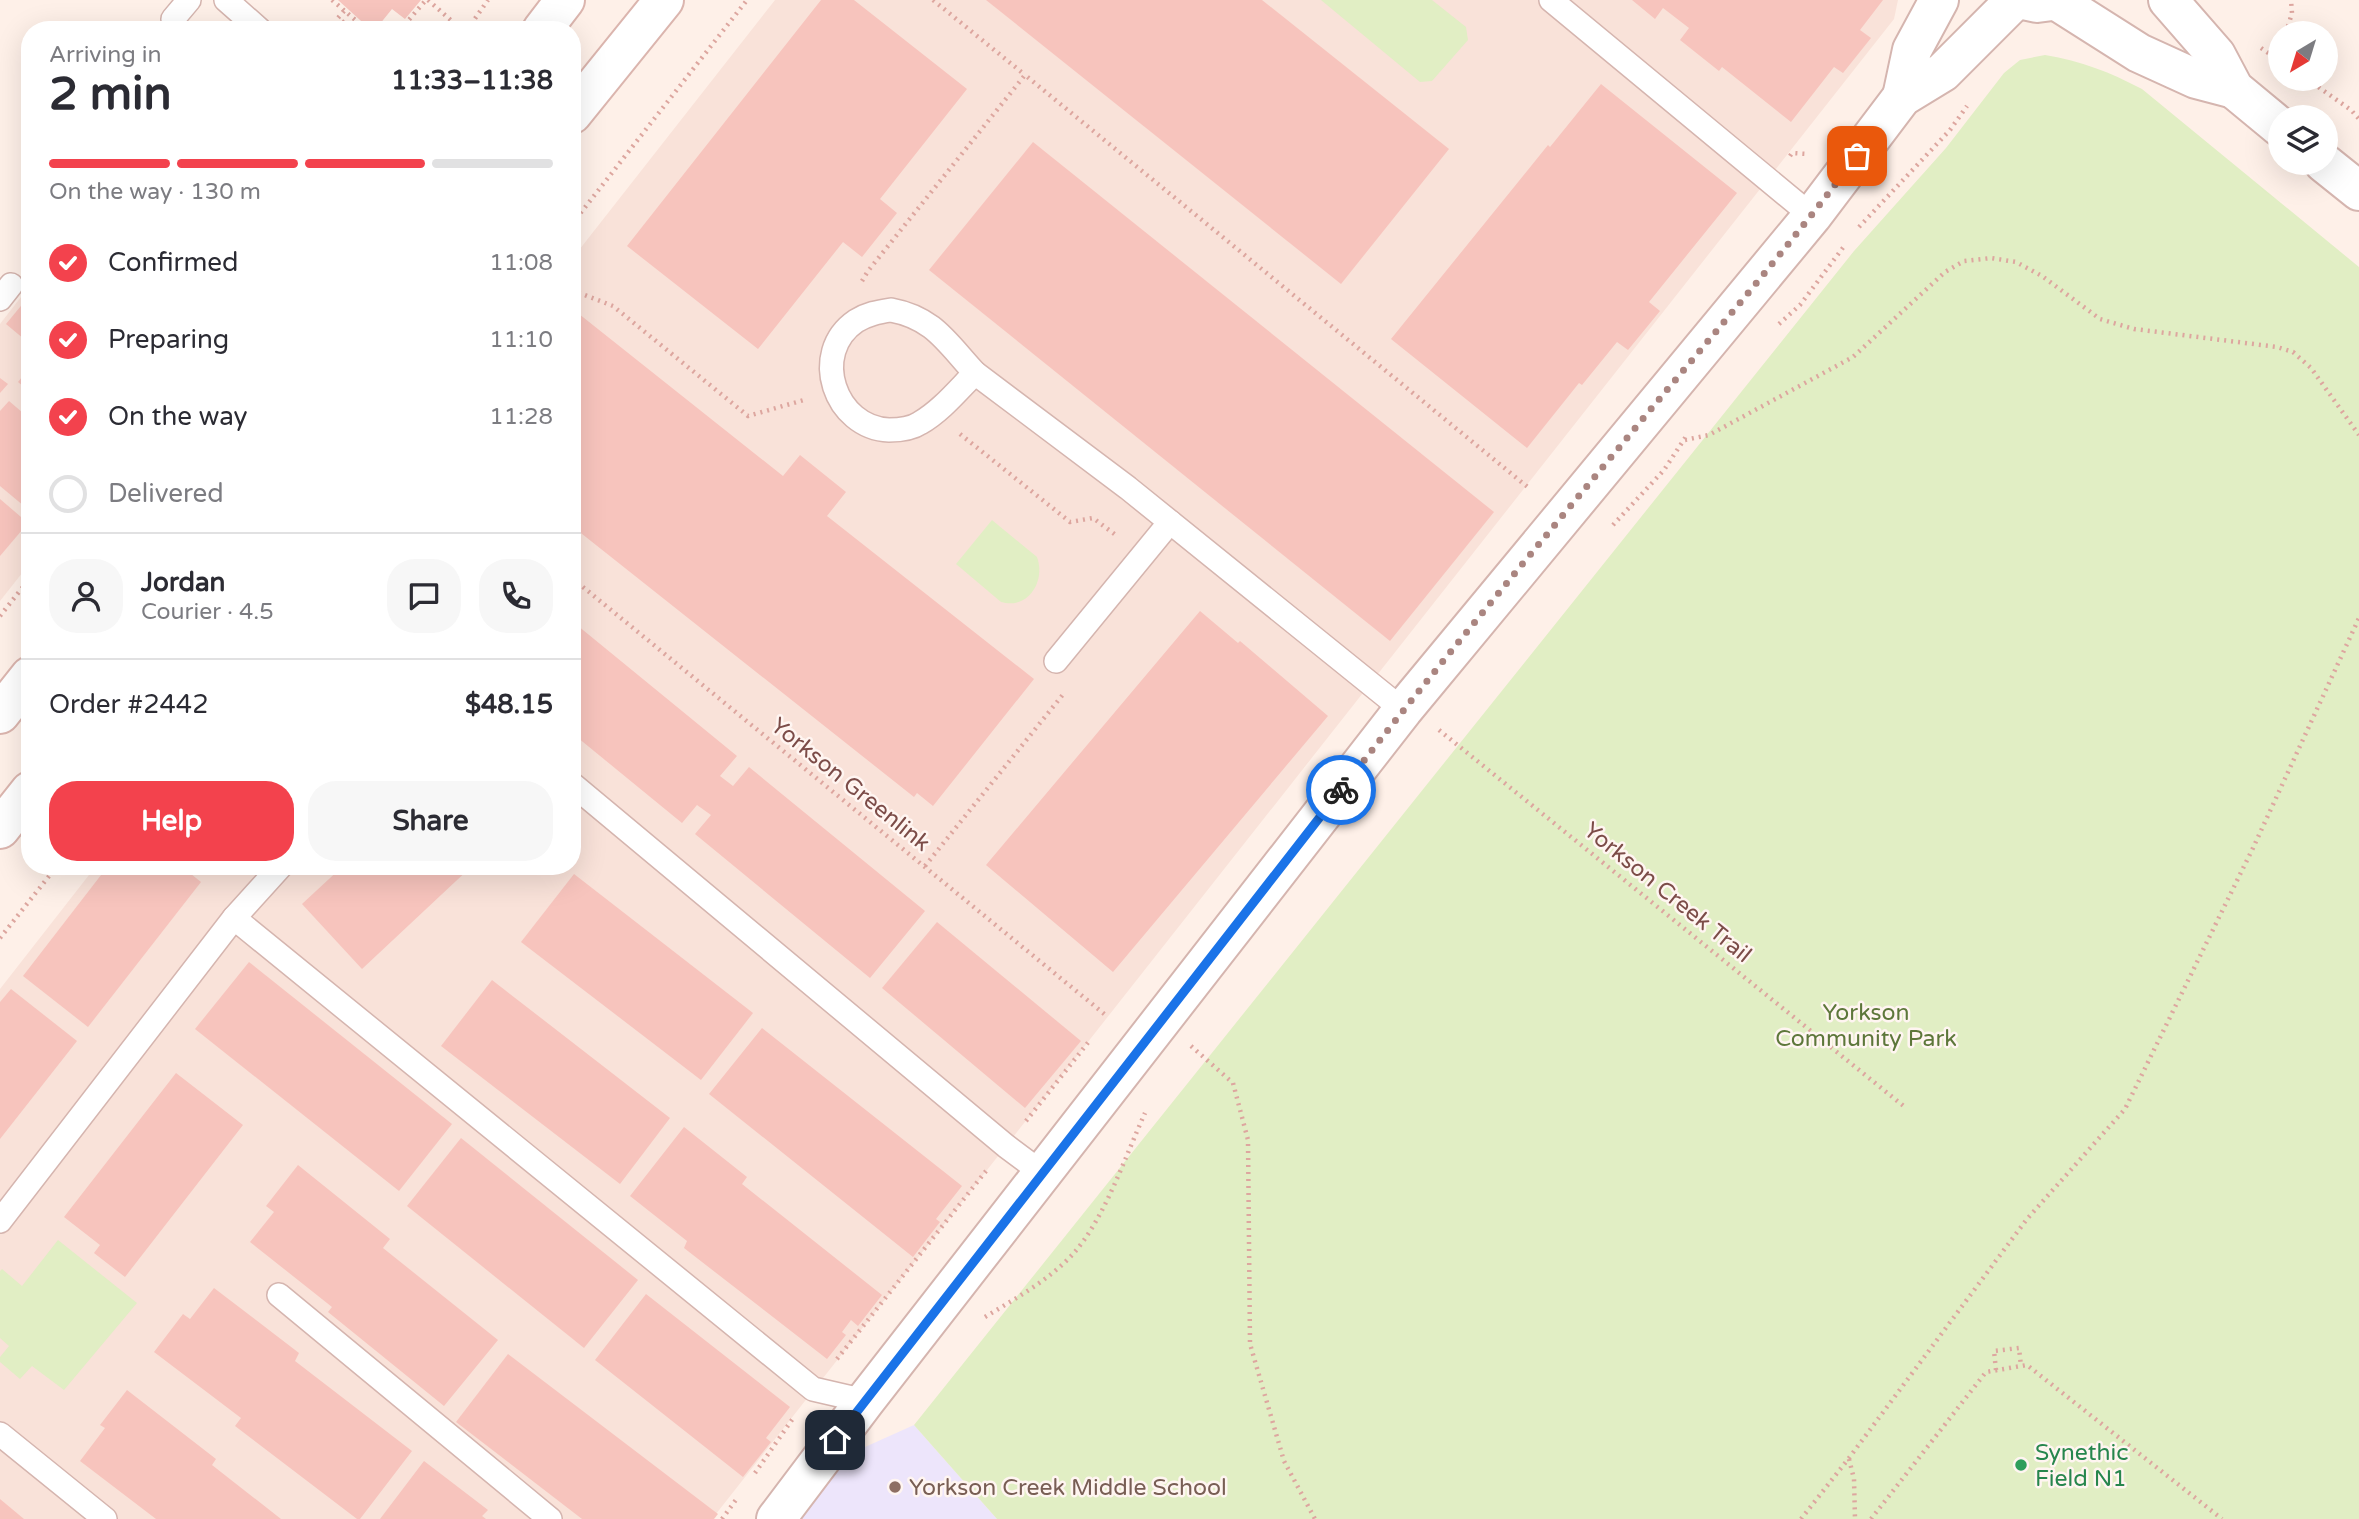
<!DOCTYPE html>
<html lang="en">
<head>
<meta charset="utf-8">
<style>
	body { margin:0; font-family:"Varela Round",sans-serif; background:#f7f7f7; color:#2b2b33; height:100vh; display:flex; flex-direction:column; font-size:26px; white-space:nowrap }
	* { box-sizing:border-box; margin:0 }
	p { font-size:23px; color:#7c7c81 }
	.icon { flex:none; width:38px; height:38px; fill:none; stroke:currentColor; stroke-width:2; stroke-linecap:round; stroke-linejoin:round }
	.map { position:relative; flex:1; overflow:hidden }
	.details { position:absolute; left:21px; top:21px; width:560px; height:854px; display:flex; flex-direction:column; background:#fff; border-radius:28px; box-shadow:0 7px 28px #0002 }
	.details>* { flex:none }
	.needle { width:46px; rotate:218deg }
	.fabs { position:absolute; left:2268px; top:21px; display:grid; gap:14px }
	.fabs a { display:grid; place-items:center; width:70px; height:70px; border-radius:50%; background:#fff; box-shadow:0 7px 28px #0002; font-size:35px }
	.pin { position:absolute; display:grid; place-items:center; width:60px; height:60px; color:#fff; margin:-30px; border-radius:14px; box-shadow:0 4px 10px #0006 }
	.courier { position:absolute; display:grid; place-items:center; width:70px; height:70px; margin:-35px; border:5px solid #1a73e8; border-radius:50%; background:#fff; color:#222; box-shadow:0 2px 9px #0007 }
	.overview em { font-style:normal; font-weight:800 }
	.overview div { display:flex; flex-direction:column-reverse }
	.overview { display:flex; align-items:center; justify-content:space-between; height:119px; padding:0 28px }
	h1 { font-size:46px; font-weight:800; line-height:52px }
	.bar { display:grid; grid-template-columns:repeat(4,1fr); gap:10px 7px; align-content:center; height:84px; padding:0 28px }
	.bar i { height:9px; border-radius:5px; background:#e1e1e2 }
	.bar .on { background:#f3424d }
	.bar p { grid-column:span 4 }
	.line { display:flex; align-items:center; gap:18px; padding:0 28px; border-top:2px solid #e1e1e2 }
	.line div { flex:1 }
	.round { display:grid; place-items:center; flex:none; width:74px; height:74px; border-radius:28px; background:#f7f7f7 }
	ol { padding:0 28px; list-style:none }
	li { display:flex; align-items:center; gap:21px; height:77px }
	li p { margin-inline-start:auto }
	li .icon { padding:7px; border-radius:50%; background:#f3424d; color:#fff; stroke-width:4 }
	li:last-child { color:#7c7c81 }
	li i { width:38px; height:38px; border:4px solid #e1e1e2; border-radius:50% }
	.button { display:flex; gap:14px; margin-top:auto; padding:14px 28px }
	.button a { flex:1; height:80px; border-radius:28px; background:#f3424d; color:#fff; font-size:28px; font-weight:800; line-height:80px; text-align:center }
	.button a+a { background:#f7f7f7; color:#2b2b33 }
	.map>svg:first-child { display:block }
	.residential { fill:#f9e2d9 }
	.education { fill:#ede5fb }
	.green { fill:#e1eec4 }
	.building { fill:#f7c4bd }
	.lines { fill:none; stroke-linecap:round; stroke-linejoin:round }
	.service-casing { stroke:#d5b5af; stroke-width:26 }
	.minor-casing { stroke:#d5b5af; stroke-width:42 }
	.tertiary-casing { stroke:#d5b5af; stroke-width:42 }
	.secondary-casing { stroke:#dbb5ae; stroke-width:42 }
	.path { stroke:#dda69f; stroke-width:4.5; stroke-dasharray:2 5; stroke-linecap:butt }
	.service { stroke:#fff; stroke-width:23 }
	.minor { stroke:#fff; stroke-width:38 }
	.tertiary { stroke:#fff; stroke-width:38 }
	.secondary { stroke:#fff; stroke-width:38 }
	.done { stroke:#aa8580; stroke-width:7; stroke-dasharray:0 12.6 }
	.route { stroke:#1a73e8; stroke-width:9 }
	.leisure-dot { fill:#2e9e5b; stroke:#fff5f1; stroke-width:2.5 }
	.education-dot { fill:#8d6e63; stroke:#fff5f1; stroke-width:2.5 }
	.labels { text-anchor:middle; stroke-width:5; stroke-linejoin:round; paint-order:stroke }
	.street-label { font-size:23px; fill:#7c4c48; stroke:#fff5f1 }
	.park-label { font-size:23px; fill:#5d773a; stroke:#fff5f1 }
	.leisure-label { font-size:23px; fill:#27864d; stroke:#fff5f1; text-anchor:start }
	.education-label { font-size:23px; fill:#785e54; stroke:#fff5f1; text-anchor:start }
</style>
</head>
<body>
<div class="map">
<svg width="2359" height="1519" viewBox="0 0 2359 1519">
	<rect width="100%" height="100%" fill="#fef0e8"/>
	<g class="residential">
		<path d="M775 0H1898L1894 19 712 1519H0V989L96 866H572V259Z"/>
		<path d="M28 288 30 563 0 601V324Z"/>
	</g>
	<path class="education" d="M914 1425 997 1519H797L845 1456Z"/>
	<g class="green">
		<path d="M1321 0H1432L1466 27 1468 40 1432 81 1420 82Z"/>
		<path d="M2045 55C2082 61 2109 72 2142 89L2359 267V1519H997L914 1425 1854 251 1946 148 2004 73 2020 60Z"/>
		<path d="M992 520 1037 557C1046 581 1028 610 1001 602L956 564Z"/>
		<path d="M58 1240 137 1303 64 1390 32 1366 20 1379 0 1362V1357L9 1346 0 1338V1271L2 1269 22 1286Z"/>
	</g>
	<g class="building">
		<path d="M338 0H421L405 19 392 9 375 30H371Z"/>
		<path d="M821 0H854L967 89 880 199 897 213 862 257 843 242 758 349 627 246Z"/>
		<path d="M986 0H1262L1449 149 1341 284Z"/>
		<path d="M1632 0H1883L1860 30 1871 38 1843 73 1834 67 1791 122 1722 67 1719 71 1680 40 1689 28 1663 8 1655 19Z"/>
		<path d="M1601 84 1737 193 1649 302 1660 311 1628 350 1617 342 1582 385 1579 383 1527 448 1391 339 1548 145 1550 147Z"/>
		<path d="M1033 142 1494 512 1390 641 929 270Z"/>
		<path d="M30 295V344L6 324Z"/>
		<path d="M574 310 783 476 800 455 846 492 827 516 1034 679 933 806 917 793 914 797 572 526Z"/>
		<path d="M30 367V392L18 382Z"/>
		<path d="M0 378 8 384 0 393Z"/>
		<path d="M9 401 30 419V511L0 486V411Z"/>
		<path d="M0 499 28 523 0 556Z"/>
		<path d="M1200 611 1238 643 1240 641 1328 716 1113 972 986 865Z"/>
		<path d="M572 621 737 756 720 776 733 786 749 767 925 911 870 978 695 834 711 815 697 805 682 823 572 733Z"/>
		<path d="M108 866H181L201 882 88 1027 23 976Z"/>
		<path d="M343 866H472L362 969 302 904Z"/>
		<path d="M574 874 753 1013 701 1080 521 942Z"/>
		<path d="M937 922 1081 1041 1025 1108 882 988Z"/>
		<path d="M249 962 452 1124 399 1191 195 1029Z"/>
		<path d="M492 980 670 1118 620 1184 441 1046Z"/>
		<path d="M11 989 77 1041 0 1139V1002Z"/>
		<path d="M762 1028 962 1186 936 1219 940 1222 913 1257 709 1094Z"/>
		<path d="M176 1073 243 1125 125 1277 94 1253 100 1245 64 1217Z"/>
		<path d="M684 1127 747 1177 742 1184 882 1295 858 1326 851 1320 842 1332 846 1335 827 1359 684 1248 687 1241 630 1196Z"/>
		<path d="M461 1138 638 1280 584 1348 407 1206Z"/>
		<path d="M298 1165 390 1239 383 1248 498 1340 444 1406 328 1312 332 1307 250 1242 274 1212 266 1206Z"/>
		<path d="M214 1288 299 1353 295 1361 412 1451 360 1519H357L235 1426 241 1418 154 1352 183 1314 190 1319Z"/>
		<path d="M646 1294 790 1407 766 1438 771 1442 743 1477 595 1360Z"/>
		<path d="M508 1354 718 1514 714 1519H582L456 1422Z"/>
		<path d="M127 1390 216 1459 212 1465 281 1519H156L80 1461 105 1428 100 1425Z"/>
		<path d="M424 1461 488 1510 482 1516 486 1519H380Z"/>
		<path d="M0 1499 24 1519H0Z"/>
	</g>
	<g class="lines">
		<defs>
			<g id="service">
				<path d="M226 0 260 30"/>
				<path d="M1551 0 1812 216"/>
				<path d="M173 19 189 0"/>
				<path d="M0 299 11 285"/>
				<path d="M891 310C934 318 947 343 975 373 958 390 941 411 920 423 911 429 899 430 889 430 835 428 809 353 856 321 867 314 878 312 891 310Z"/>
				<path d="M975 373 1128 488 1403 710"/>
				<path d="M1056 661 1170 522"/>
				<path d="M572 784 1006 1146 1042 1173"/>
				<path d="M234 918 281 866"/>
				<path d="M0 1221 234 918 813 1389 865 1401"/>
				<path d="M279 1295 550 1519"/>
				<path d="M0 1434 105 1519"/>
			</g>
			<g id="minor">
				<path d="M1902 97 1912 50 1939 0"/>
				<path d="M776 1519 865 1401 1403 710 1812 216 1902 97 1943 72 2015 0"/>
			</g>
			<g id="tertiary">
				<path d="M2023 0 2037 3 2060 0"/>
				<path d="M2168 0 2216 55 2234 89 2280 127"/>
				<path d="M2057 1 2139 53 2196 79 2234 89"/>
				<path d="M2324 163 2359 191"/>
			</g>
			<g id="secondary">
				<path d="M542 30 565 0"/>
				<path d="M572 114 664 0"/>
				<path d="M0 714 30 676"/>
				<path d="M0 829 30 791"/>
			</g>
		</defs>
		<use href="#service" class="service-casing"/>
		<use href="#minor" class="minor-casing"/>
		<use href="#tertiary" class="tertiary-casing"/>
		<use href="#secondary" class="secondary-casing"/>
		<g class="path">
			<path d="M332 0 367 30"/>
			<path d="M428 0 462 30"/>
			<path d="M933 0 1025 75"/>
			<path d="M344 11 338 18 353 30"/>
			<path d="M400 30 426 0"/>
			<path d="M467 30 488 0"/>
			<path d="M2286 33 2292 13 2291 0"/>
			<path d="M2261 48 2280 61"/>
			<path d="M2273 56 2280 44"/>
			<path d="M2307 79 2351 110 2359 119"/>
			<path d="M1790 156 1792 153 1808 154"/>
			<path d="M572 224 747 0"/>
			<path d="M1859 227 1950 130 1967 106"/>
			<path d="M862 281 868 271 1025 75 1530 489"/>
			<path d="M572 290 613 306 748 416 804 400"/>
			<path d="M1779 324 1800 305 1845 245"/>
			<path d="M960 434 1070 522 1093 518 1117 536"/>
			<path d="M1685 440 1709 435 1853 357 1945 272 1964 261 1991 258 2016 262 2042 276 2100 319 2134 329 2277 347 2293 352 2311 368 2359 435"/>
			<path d="M1613 525 1664 470 1687 435"/>
			<path d="M572 578 1108 1017"/>
			<path d="M0 616 30 578"/>
			<path d="M1439 730 1906 1108"/>
			<path d="M925 866 1065 692"/>
			<path d="M0 938 57 866"/>
			<path d="M1191 1046 1233 1083 1248 1140 1250 1344 1284 1461 1315 1519"/>
			<path d="M1026 1121 1090 1040"/>
			<path d="M985 1317C1016 1298 1048 1281 1073 1254 1105 1218 1125 1157 1145 1113"/>
			<path d="M837 1359 986 1171"/>
			<path d="M1996 1370 1994 1351 2019 1348 2021 1366"/>
			<path d="M1849 1459 1854 1479 1855 1519"/>
			<path d="M755 1473 794 1417"/>
			<path d="M722 1519 738 1497"/>
			<path d="M1801 1519 1849 1458 2027 1219 2125 1109 2253 848 2359 618"/>
			<path d="M1871 1519 1986 1372 2027 1365 2222 1519"/>
		</g>
		<use href="#service" class="service"/>
		<use href="#minor" class="minor"/>
		<use href="#tertiary" class="tertiary"/>
		<use href="#secondary" class="secondary"/>
	</g>
	<g class="lines">
		<path class="done" d="M1341 790C1443 658 1550 531 1656 403 1724 322 1793 241 1857 156"/>
		<path class="route" d="M835 1440 1341 790"/>
	</g>
	<circle class="leisure-dot" cx="2021" cy="1465" r="7"/>
	<circle class="education-dot" cx="895" cy="1487" r="7"/>
	<g class="labels">
		<g class="street-label">
			<text transform="translate(851 784) rotate(39)" y="8">Yorkson Greenlink</text>
			<text transform="translate(1668 892) rotate(39)" y="8">Yorkson Creek Trail</text>
		</g>
		<g class="park-label">
			<text x="1866" y="1020">Yorkson<tspan x="1866" dy="26">Community Park</tspan></text>
		</g>
		<g class="leisure-label">
			<text x="2035" y="1460">Synethic<tspan x="2035" dy="26">Field N1</tspan></text>
		</g>
		<g class="education-label">
			<text x="909" y="1495">Yorkson Creek Middle School</text>
		</g>
	</g>
</svg>
<div class="fabs">
<a><svg class="needle" viewBox="-14 -14 28 28"><path d="M0-13l5 13h-10z" fill="#e53935"/><path d="M0 13l5-13h-10z" fill="#7c7c81"/></svg></a>
<a><svg class="icon" aria-label="layers" viewBox="0 0 24 24"><path d="M12 4l9 5-9 5-9-5zM3 14l9 5 9-5"/></svg></a>
</div>
<div class="pin" style="left:1857px;top:156px;background:#ea580c"><svg class="icon" aria-label="bag" viewBox="0 0 24 24"><path d="M5 8h14l-1 12H6zM9 8a3 3 0 0 1 6 0"/></svg></div>
<div class="pin" style="left:835px;top:1440px;background:#1f2937"><svg class="icon" aria-label="home" viewBox="0 0 24 24"><path d="M3 11l9-7 9 7M6 9v11h12V9"/></svg></div>
<div class="courier" style="left:1341px;top:790px"><svg class="icon" aria-label="bike" viewBox="0 0 24 24"><circle cx="6" cy="16" r="4"/><circle cx="18" cy="16" r="4"/><path d="M6 16l4-8h5l3 8M10 8l3 8H6M13 5h3"/></svg></div>
<section class="details">
<div class="overview"><div><h1>2 min</h1><p>Arriving in</p></div><em>11:33–11:38</em></div>
<div class="bar"><i class="on"></i><i class="on"></i><i class="on"></i><i></i><p>On the way · 130 m</p></div>
<ol>
<li><svg class="icon" aria-label="check" viewBox="0 0 24 24"><path d="M5 12l5 5 9-10"/></svg>Confirmed<p>11:08</p></li>
<li><svg class="icon" aria-label="check" viewBox="0 0 24 24"><path d="M5 12l5 5 9-10"/></svg>Preparing<p>11:10</p></li>
<li><svg class="icon" aria-label="check" viewBox="0 0 24 24"><path d="M5 12l5 5 9-10"/></svg>On the way<p>11:28</p></li>
<li><i></i>Delivered</li>
</ol>
<div class="line" style="height:126px"><a class="round"><svg class="icon" aria-label="person" viewBox="0 0 24 24"><circle cx="12" cy="8" r="4"/><path d="M4 21q1-7 8-7t8 7"/></svg></a><div><b>Jordan</b><p>Courier · 4.5</p></div><a class="round"><svg class="icon" aria-label="chat" viewBox="0 0 24 24"><path d="M4 5h16v11H9l-5 4z"/></svg></a><a class="round"><svg class="icon" aria-label="phone" viewBox="0 0 24 24"><path d="M5 4h4l2 5-3 2q2 4 5 5l2-3 5 2v4C11 20 4 13 5 4z"/></svg></a></div>
<div class="line" style="height:91px"><div>Order #2442</div><b>$48.15</b></div>
<div class="button"><a>Help</a><a>Share</a></div>
</section>
</div>
</body>
</html>
